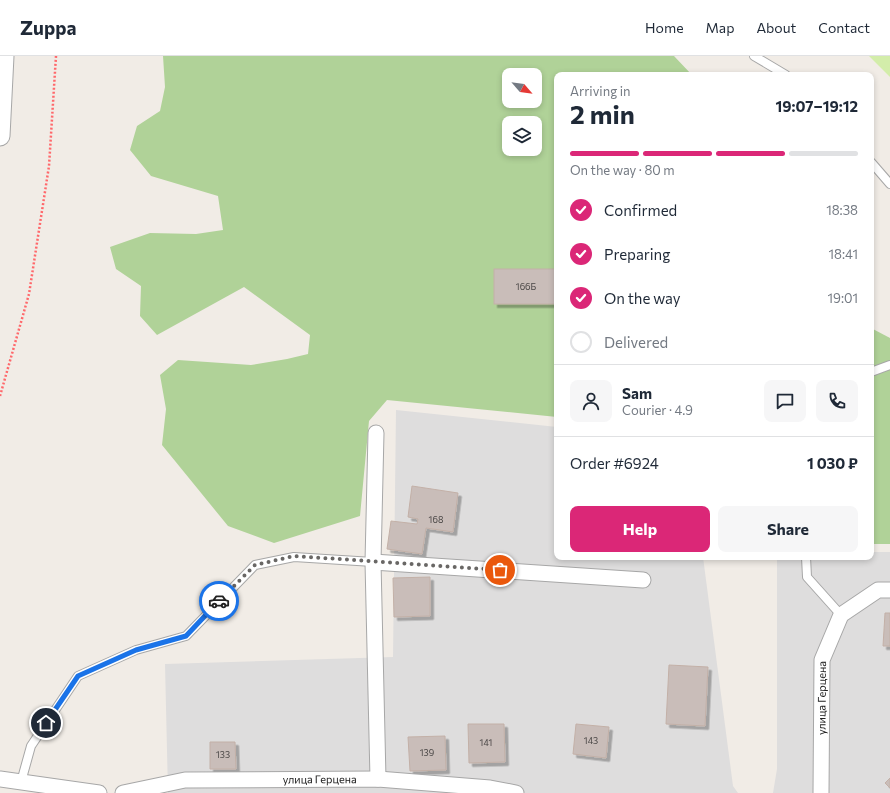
<!DOCTYPE html>
<html lang="en">
<head>
<meta charset="utf-8">
<style>
	body { margin:0; font-family:Commissioner,sans-serif; background:#f6f6f7; color:#1f2937; height:100vh; display:flex; flex-direction:column; font-size:15px; white-space:nowrap }
	* { box-sizing:border-box; margin:0 }
	p { font-size:13px; color:#747a83 }
	.icon { flex:none; width:22px; height:22px; fill:none; stroke:currentColor; stroke-width:2; stroke-linecap:round; stroke-linejoin:round }
	.map { position:relative; flex:1; overflow:hidden }
	.sheet { position:absolute; left:554px; top:16px; width:320px; height:488px; display:flex; flex-direction:column; background:#fff; border-radius:8px; box-shadow:0 2px 6px #0003 }
	.sheet>* { flex:none }
	.needle { width:26px; rotate:118deg }
	.tools { position:absolute; left:502px; top:12px; display:grid; gap:8px }
	.tools a { display:grid; place-items:center; width:40px; height:40px; border-radius:8px; background:#fff; box-shadow:0 2px 6px #0003; font-size:20px }
	.pin { position:absolute; display:grid; place-items:center; width:34px; height:34px; color:#fff; margin:-17px; border:2px solid #fff; border-radius:50%; box-shadow:0 1px 4px #0007 }
	.courier { position:absolute; display:grid; place-items:center; width:40px; height:40px; margin:-20px; border:3px solid #1a73e8; border-radius:50%; background:#fff; color:#222; box-shadow:0 1px 5px #0007 }
	.headline em { font-style:normal; font-weight:700 }
	.headline div { display:flex; flex-direction:column-reverse }
	.headline { display:flex; align-items:center; justify-content:space-between; height:68px; padding:0 16px }
	h1 { font-size:26px; font-weight:700; line-height:30px }
	.bar { display:grid; grid-template-columns:repeat(4,1fr); gap:6px 4px; align-content:center; height:48px; padding:0 16px }
	.bar i { height:5px; border-radius:3px; background:#e0e1e3 }
	.bar .on { background:#db2777 }
	.bar p { grid-column:span 4 }
	.line { display:flex; align-items:center; gap:10px; padding:0 16px; border-top:1px solid #e0e1e3 }
	.line div { flex:1 }
	.round { display:grid; place-items:center; flex:none; width:42px; height:42px; border-radius:8px; background:#f6f6f7 }
	ol { padding:0 16px; list-style:none }
	li { display:flex; align-items:center; gap:12px; height:44px }
	li p { margin-inline-start:auto }
	li .icon { padding:4px; border-radius:50%; background:#db2777; color:#fff; stroke-width:4 }
	li:last-child { color:#747a83 }
	li i { width:22px; height:22px; border:2px solid #e0e1e3; border-radius:50% }
	.action { display:flex; gap:8px; margin-top:auto; padding:8px 16px }
	.action a { flex:1; height:46px; border-radius:8px; background:#db2777; color:#fff; font-size:16px; font-weight:700; line-height:46px; text-align:center }
	.action a+a { background:#f6f6f7; color:#1f2937 }
	header { display:flex; align-items:center; gap:24px; box-sizing:border-box; height:56px; padding:0 20px; background:#fff; border-bottom:1px solid #e0e1e3 }
	header strong { font-size:19px }
	nav { display:flex; gap:22px; margin-inline-start:auto; font-size:14px }
	.map>svg:first-child { display:block }
	.residential { fill:#dedddd }
	.grass { fill:#d3edaa }
	.forest { fill:#b0d298; fill-rule:evenodd }
	.building { fill:#c9bdb9; stroke:#c3b0a7; filter:url(#shadow) }
	.lines { fill:none; stroke-linecap:round; stroke-linejoin:round }
	.service-casing { stroke:#a7a7a7; stroke-width:10 }
	.minor-casing { stroke:#a7a7a7; stroke-width:17 }
	.tertiary-casing { stroke:#a7a7a7; stroke-width:21 }
	.path { stroke:#ff686b; stroke-width:2.5; stroke-dasharray:2 2; stroke-linecap:butt }
	.service { stroke:#fff; stroke-width:8 }
	.minor { stroke:#fff; stroke-width:15 }
	.tertiary { stroke:#fff; stroke-width:19 }
	.done { stroke:#696765; stroke-width:4; stroke-dasharray:0 7.2 }
	.route { stroke:#1a73e8; stroke-width:5 }
	.labels { text-anchor:middle; stroke-width:3; stroke-linejoin:round; paint-order:stroke }
	.number-label { font-size:9px; fill:#4a4746 }
	.street-label { font-size:11px; fill:#202020; stroke:#fff }
</style>
</head>
<body>
<header>
<strong>Zuppa</strong>
<nav><a>Home</a><a>Map</a><a>About</a><a>Contact</a></nav>
</header>
<div class="map">
<svg width="890" height="737" viewBox="0 0 890 737">
	<defs>
		<filter id="shadow"><feDropShadow dx="3.5" dy="3.5" stdDeviation="0" flood-color="#0004"/></filter>
	</defs>
	<rect width="100%" height="100%" fill="#f1ece6"/>
	<g class="residential">
		<path d="M396 354 557 371V501H703L733 730 738 737H168L165 608 393 601Z"/>
		<path d="M871 496H890V737H773L777 713V501H871Z"/>
	</g>
	<path class="grass" d="M869 0H890V21Z"/>
	<g class="forest">
		<path d="M163 0H674L692 19H557V361L387 344 369 365 360 460 274 487 228 470 162 389 166 353 160 319 178 304 251 309 287 303 308 298 310 279 244 231 157 279 140 260 141 230 116 213 110 191 150 177 196 178 223 174 218 140 151 120 130 94 137 70 160 55 165 31ZM509 19H535V45H509ZM509 67H535V93H509Z"/>
		<path d="M871 272 890 282V488H871Z"/>
	</g>
	<g class="building">
		<rect x="494" y="213" width="63" height="35"/>
		<path d="M412 430 458 437 453 476 426 472 422 498 387 493 391 465 417 468 418 463 408 461Z"/>
		<path d="M430 521V560L394 561 393 522Z"/>
		<path d="M885 557H890V590H883Z"/>
		<path d="M669 609 708 611 705 670 666 668Z"/>
		<path d="M468 668H504L505 706 469 707Z"/>
		<path d="M576 668 609 671 606 702 573 698Z"/>
		<path d="M445 680 446 714 410 715 408 681Z"/>
		<path d="M210 686H235L236 713H210Z"/>
		<path d="M890 722V732L885 727Z"/>
	</g>
	<g class="lines">
		<defs>
			<g id="service">
				<path d="M754 0 786 19"/>
				<path d="M871 106 890 128"/>
				<path d="M871 316 890 309"/>
				<path d="M806 501 807 521 841 559"/>
				<path d="M21 726 31 690 78 620 136 594 186 580 255 509 294 501 373 506"/>
			</g>
			<g id="minor">
				<path d="M376 377 373 506 378 723"/>
				<path d="M373 506 643 524"/>
				<path d="M0 723 99 737"/>
				<path id="s1" d="M123 737 185 724 378 723 490 732 516 737"/>
				<path id="s2" d="M821 737 822 604 841 559 878 534H890"/>
			</g>
			<path id="tertiary" d="M0 80 4 0"/>
		</defs>
		<use href="#service" class="service-casing"/>
		<use href="#minor" class="minor-casing"/>
		<use href="#tertiary" class="tertiary-casing"/>
		<path class="path" d="M0 340 29 238 49 110 56 0"/>
		<use href="#service" class="service"/>
		<use href="#minor" class="minor"/>
		<use href="#tertiary" class="tertiary"/>
	</g>
	<g class="lines">
		<path class="done" d="M219 545 255 509 294 500 500 514"/>
		<path class="route" d="M46 667 78 620 136 594 186 580 219 545"/>
	</g>
	<g class="labels">
		<g class="number-label">
			<text x="526" y="234">166Б</text>
			<text x="436" y="467">168</text>
			<text x="591" y="688">143</text>
			<text x="486" y="690">141</text>
			<text x="427" y="700">139</text>
			<text x="223" y="702">133</text>
		</g>
		<g class="street-label">
			<text dy="4" stroke="none"><textPath href="#s2" startOffset="95">улица Герцена</textPath></text>
			<text dy="4" stroke="none"><textPath href="#s1" startOffset="198">улица Герцена</textPath></text>
		</g>
	</g>
</svg>
<div class="tools">
<a><svg class="needle" viewBox="-14 -14 28 28"><path d="M0-13l5 13h-10z" fill="#e53935"/><path d="M0 13l5-13h-10z" fill="#747a83"/></svg></a>
<a><svg class="icon" aria-label="layers" viewBox="0 0 24 24"><path d="M12 4l9 5-9 5-9-5zM3 14l9 5 9-5"/></svg></a>
</div>
<div class="pin" style="left:500px;top:514px;background:#ea580c"><svg class="icon" aria-label="bag" viewBox="0 0 24 24"><path d="M5 8h14l-1 12H6zM9 8a3 3 0 0 1 6 0"/></svg></div>
<div class="pin" style="left:46px;top:667px;background:#1f2937"><svg class="icon" aria-label="home" viewBox="0 0 24 24"><path d="M3 11l9-7 9 7M6 9v11h12V9"/></svg></div>
<div class="courier" style="left:219px;top:545px"><svg class="icon" aria-label="car" viewBox="0 0 24 24"><path d="M5 17H2v-5l4-1 3-4h7l3 4 3 1v5h-3M9 17h6M6 11h13"/><circle cx="7" cy="17" r="2"/><circle cx="17" cy="17" r="2"/></svg></div>
<section class="sheet">
<div class="headline"><div><h1>2 min</h1><p>Arriving in</p></div><em>19:07–19:12</em></div>
<div class="bar"><i class="on"></i><i class="on"></i><i class="on"></i><i></i><p>On the way · 80 m</p></div>
<ol>
<li><svg class="icon" aria-label="check" viewBox="0 0 24 24"><path d="M5 12l5 5 9-10"/></svg>Confirmed<p>18:38</p></li>
<li><svg class="icon" aria-label="check" viewBox="0 0 24 24"><path d="M5 12l5 5 9-10"/></svg>Preparing<p>18:41</p></li>
<li><svg class="icon" aria-label="check" viewBox="0 0 24 24"><path d="M5 12l5 5 9-10"/></svg>On the way<p>19:01</p></li>
<li><i></i>Delivered</li>
</ol>
<div class="line" style="height:72px"><a class="round"><svg class="icon" aria-label="person" viewBox="0 0 24 24"><circle cx="12" cy="8" r="4"/><path d="M4 21q1-7 8-7t8 7"/></svg></a><div><b>Sam</b><p>Courier · 4.9</p></div><a class="round"><svg class="icon" aria-label="chat" viewBox="0 0 24 24"><path d="M4 5h16v11H9l-5 4z"/></svg></a><a class="round"><svg class="icon" aria-label="phone" viewBox="0 0 24 24"><path d="M5 4h4l2 5-3 2q2 4 5 5l2-3 5 2v4C11 20 4 13 5 4z"/></svg></a></div>
<div class="line" style="height:52px"><div>Order #6924</div><b>1 030 ₽</b></div>
<div class="action"><a>Help</a><a>Share</a></div>
</section>
</div>
</body>
</html>
